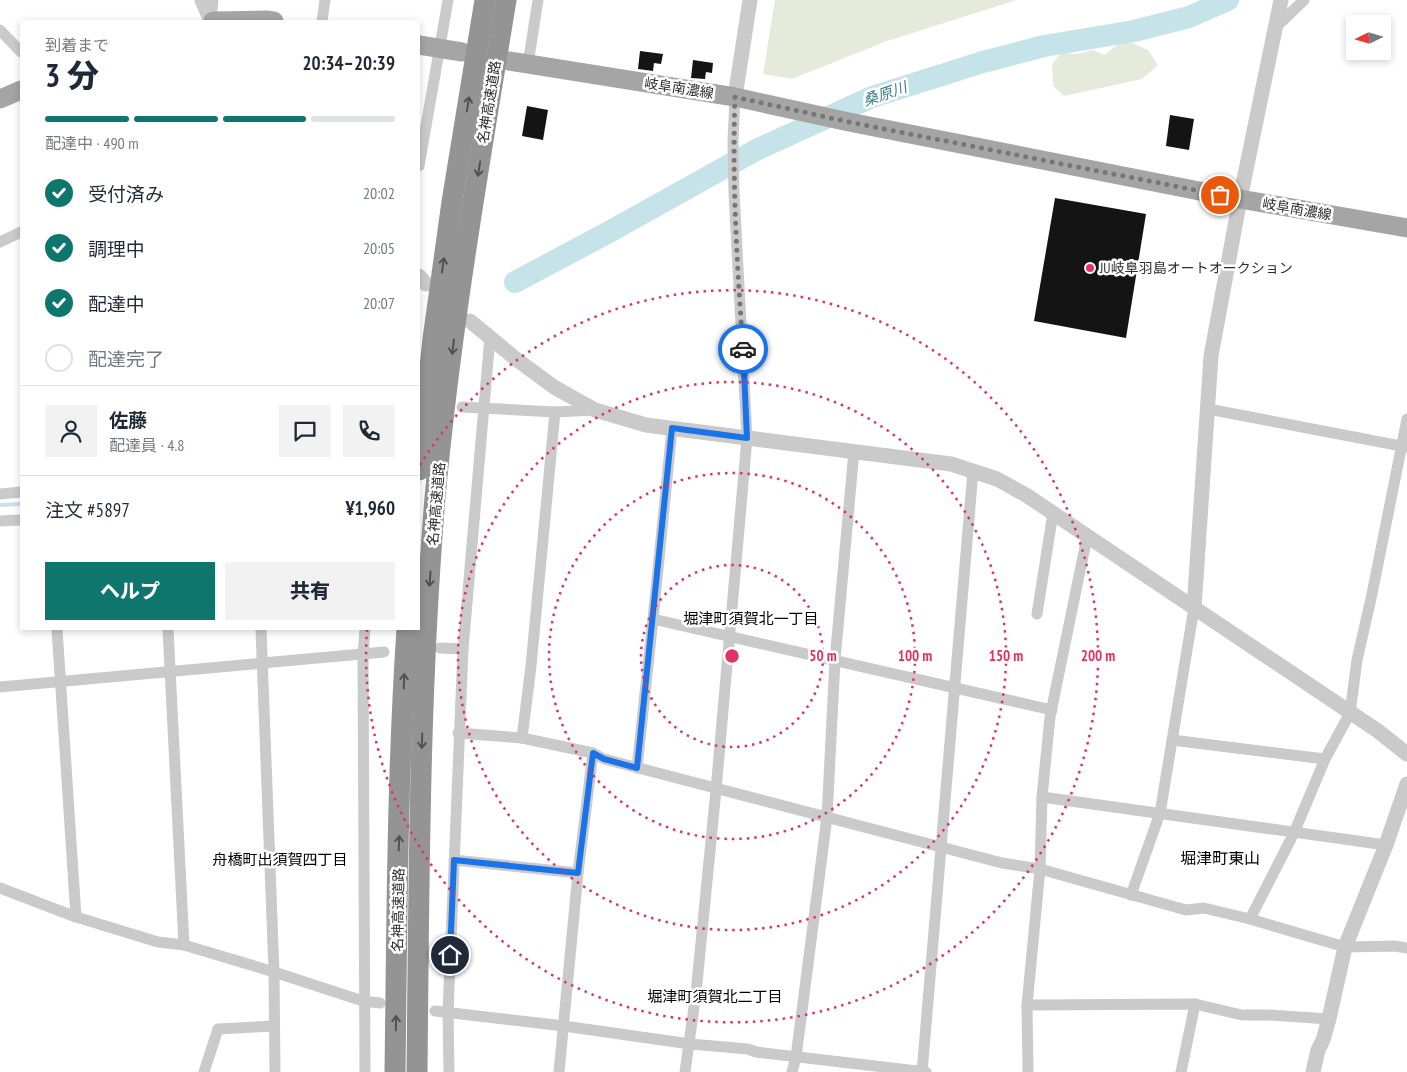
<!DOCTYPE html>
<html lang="ja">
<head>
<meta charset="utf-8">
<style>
	body { margin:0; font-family:"PT Sans Narrow","Noto Sans JP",sans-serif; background:#f2f2f3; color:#1f2937; height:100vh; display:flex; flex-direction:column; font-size:19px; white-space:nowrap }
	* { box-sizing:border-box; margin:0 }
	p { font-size:16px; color:#747a83 }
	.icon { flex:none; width:28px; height:28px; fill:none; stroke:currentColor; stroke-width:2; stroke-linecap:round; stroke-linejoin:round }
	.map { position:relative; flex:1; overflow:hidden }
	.side { position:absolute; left:20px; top:20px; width:400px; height:610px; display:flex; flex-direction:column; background:#fff; border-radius:0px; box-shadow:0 2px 8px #0003 }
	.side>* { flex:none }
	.needle { width:32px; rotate:265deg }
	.tools { position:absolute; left:1346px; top:15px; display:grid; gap:10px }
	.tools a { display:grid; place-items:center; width:45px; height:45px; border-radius:0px; background:#fff; box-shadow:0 2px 8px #0003; font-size:25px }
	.pin { position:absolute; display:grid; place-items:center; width:42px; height:42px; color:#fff; margin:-21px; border:2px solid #fff; border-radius:50%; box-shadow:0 1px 5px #0007 }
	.courier { position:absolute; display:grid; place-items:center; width:50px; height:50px; margin:-25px; border:4px solid #1a73e8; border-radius:50%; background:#fff; color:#222; box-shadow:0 1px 6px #0007 }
	.summary em { font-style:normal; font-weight:800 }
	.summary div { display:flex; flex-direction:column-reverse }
	.summary { display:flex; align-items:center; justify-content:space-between; height:85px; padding:0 25px }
	h1 { font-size:32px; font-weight:800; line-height:38px }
	.bar { display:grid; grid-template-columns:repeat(4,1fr); gap:8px 5px; align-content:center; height:60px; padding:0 25px }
	.bar i { height:6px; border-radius:4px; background:#e0e1e3 }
	.bar .on { background:#0f766e }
	.bar p { grid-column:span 4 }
	.line { display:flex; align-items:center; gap:12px; padding:0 25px; border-top:1px solid #e0e1e3 }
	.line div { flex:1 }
	.round { display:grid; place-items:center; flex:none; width:52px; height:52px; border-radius:0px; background:#f2f2f3 }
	ol { padding:0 25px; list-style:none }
	li { display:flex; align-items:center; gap:15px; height:55px }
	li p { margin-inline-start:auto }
	li .icon { padding:5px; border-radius:50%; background:#0f766e; color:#fff; stroke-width:4 }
	li:last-child { color:#747a83 }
	li i { width:28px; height:28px; border:2px solid #e0e1e3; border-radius:50% }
	.action { display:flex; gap:10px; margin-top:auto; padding:10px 25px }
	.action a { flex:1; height:58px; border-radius:0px; background:#0f766e; color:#fff; font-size:20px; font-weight:800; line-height:58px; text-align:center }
	.action a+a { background:#f2f2f3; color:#1f2937 }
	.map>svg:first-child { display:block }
	.green { fill:#e6eadb }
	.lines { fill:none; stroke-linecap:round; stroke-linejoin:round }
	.stream { stroke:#c7e3ea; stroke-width:4 }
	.river { stroke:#c7e3ea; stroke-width:22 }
	.building { fill:#141414 }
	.minor { stroke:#cacaca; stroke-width:11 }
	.tertiary { stroke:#cacaca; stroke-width:15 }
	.primary { stroke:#a5a5a5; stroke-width:19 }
	.motorway { stroke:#949494; stroke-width:21 }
	.oneway { stroke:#515151 }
	.done { stroke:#767676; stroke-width:5; stroke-dasharray:0 9 }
	.route { stroke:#1a73e8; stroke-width:6 }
	.ring { fill:none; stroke:#e03362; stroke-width:2.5; stroke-dasharray:2.5 5 }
	.poi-dot { fill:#e03362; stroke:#fff; stroke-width:2 }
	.labels { text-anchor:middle; stroke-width:5; stroke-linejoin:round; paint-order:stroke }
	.street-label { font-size:14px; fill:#2d2d2d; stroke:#fff }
	.poi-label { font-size:14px; fill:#2d2d2d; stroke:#fff; text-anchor:start }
	.water-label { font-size:15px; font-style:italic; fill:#3e7d8c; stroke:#fff }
	.neighbourhood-label { font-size:15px; fill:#000; stroke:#fff }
	.quarter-label { font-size:16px; fill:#000; stroke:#fff }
	.centre { fill:#e03362; stroke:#fff; stroke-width:2.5 }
	.ring-label { font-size:15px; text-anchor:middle; font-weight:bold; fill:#e03362; stroke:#fff; stroke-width:5; stroke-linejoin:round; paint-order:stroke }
</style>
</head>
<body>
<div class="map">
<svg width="1407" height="1072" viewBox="0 0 1407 1072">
	<rect width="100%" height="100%" fill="#fff"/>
	<g class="green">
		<path d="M775 0H1017L887 41 792 79 763 74Z"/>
		<path d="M1124 39 1148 50 1158 65 1142 79 1064 96 1053 86 1052 64 1061 53 1078 54 1093 50 1105 55Z"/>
	</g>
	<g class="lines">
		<path class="stream" d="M0 505 21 504"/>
		<path class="river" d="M515 282 609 232 756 150 872 97 983 62 1044 46 1134 31 1189 17 1228 0"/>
	</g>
	<g class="building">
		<path d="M640 51 663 54 661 64 654 63 653 71 638 69Z"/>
		<path d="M693 60 713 63 712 73 706 72 705 79 691 78Z"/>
		<path d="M527 106 548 110 543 140 522 136Z"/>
		<path d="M1170 115 1194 119 1189 150 1166 146Z"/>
		<path d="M1055 198 1146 214 1126 338 1034 321Z"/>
	</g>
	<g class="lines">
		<g class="minor">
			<path d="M211 21 213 0"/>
			<path d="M322 21 325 0"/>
			<path d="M1275 28 1304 0"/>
			<path d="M0 30 21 52"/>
			<path d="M528 64 538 0"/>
			<path d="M419 166 448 0"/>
			<path d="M0 242 21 232"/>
			<path d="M462 407 555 412 595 410"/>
			<path d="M1208 409 1407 447"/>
			<path d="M672 429 653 619 1052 710"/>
			<path d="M0 494 21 492"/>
			<path d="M0 521 21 520"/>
			<path d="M1037 614 1053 513"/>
			<path d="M57 629 76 917"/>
			<path d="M168 629 184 945"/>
			<path d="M261 629 274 972 275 1072"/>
			<path d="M440 648 463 649"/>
			<path d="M0 687 384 652"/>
			<path d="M458 733 522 738 593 753 604 759 1002 863 1040 869 1186 910 1204 908 1250 919 1345 947 1395 946 1407 948"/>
			<path d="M522 738 531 666 555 412"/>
			<path d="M1172 740 1325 759"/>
			<path d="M637 768 653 619"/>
			<path d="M1042 797 1386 845"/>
			<path d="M454 860 578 873"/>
			<path d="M0 888 76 917 158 942 184 945 274 972 363 1001 380 1003"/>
			<path d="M1131 895 1160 813 1194 608"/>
			<path d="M1250 919 1294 833 1325 759 1350 713 1357 660 1372 594 1407 419"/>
			<path d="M1027 1005 1195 1004 1242 1015H1269L1329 1019"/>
			<path d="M435 1011 564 1026 690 1044 748 1049 756 1052 926 1072"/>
			<path d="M204 1072 218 1029 274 1026"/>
			<path d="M365 1072 363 655 365 629"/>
			<path d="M449 1072 448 1012 463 649 490 337"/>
			<path d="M559 1072 578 873 593 753"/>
			<path d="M685 1072 696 993 716 790 747 438 734 192 733 142 735 97"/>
			<path d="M792 1072 796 1057 827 817 835 660 854 451"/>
			<path d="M922 1072 973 471"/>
			<path d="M1028 1072 1027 1005 1040 869 1042 797 1050 717 1087 537"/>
			<path d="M1181 1072 1195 1004"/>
		</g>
		<g class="tertiary">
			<path d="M202 0 211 21"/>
			<path d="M735 97 750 0"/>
			<path d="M419 276 426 284"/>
			<path d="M470 321 516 359 554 387 595 410 646 425 951 464 997 479 1026 495 1378 731 1407 754"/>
			<path d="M1194 608 1211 356 1240 199 1281 0"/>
			<path d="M1313 1072 1318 1050 1323 1040 1329 1019 1345 947 1386 845 1407 784"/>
		</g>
		<g class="primary">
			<path d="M213 21 266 20 274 21"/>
			<path d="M419 45 462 52"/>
			<path d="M509 61 735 97 849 122 1240 199 1407 228"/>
			<path d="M0 99 21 90"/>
		</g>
		<g class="motorway">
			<path d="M419 470 433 339 452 202 485 0"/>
			<path d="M395 1072C397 924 397 776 407 629"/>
			<path d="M417 1072C419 881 419 689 435 498 450 331 479 165 506 0"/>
		</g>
	</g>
	<defs><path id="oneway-shaft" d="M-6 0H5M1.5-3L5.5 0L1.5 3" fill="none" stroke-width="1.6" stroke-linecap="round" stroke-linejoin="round" transform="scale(1.25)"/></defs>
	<g class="oneway">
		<use href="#oneway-shaft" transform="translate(468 104) rotate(-81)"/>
		<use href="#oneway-shaft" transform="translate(479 169) rotate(99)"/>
		<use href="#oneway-shaft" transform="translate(443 265) rotate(-82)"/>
		<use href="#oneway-shaft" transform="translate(453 347) rotate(97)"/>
		<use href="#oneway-shaft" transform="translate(430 579) rotate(94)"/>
		<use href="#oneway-shaft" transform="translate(404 681) rotate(-88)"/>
		<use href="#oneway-shaft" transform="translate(422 741) rotate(92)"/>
		<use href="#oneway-shaft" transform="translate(399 843) rotate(-88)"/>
		<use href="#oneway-shaft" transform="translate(396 1023) rotate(-89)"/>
	</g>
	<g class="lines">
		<path class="done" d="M743 349C737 265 732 181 735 97L849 122 1220 195"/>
		<path class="route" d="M450 955 454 860 578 873 593 753 604 759 637 768 672 428 747 438 743 349"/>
	</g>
	<g class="ring">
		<circle cx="732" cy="656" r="91"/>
		<circle cx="732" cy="656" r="183"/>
		<circle cx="732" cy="656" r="274"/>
		<path d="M420 465A366 366 0 1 1 367 630"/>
	</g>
	<circle class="poi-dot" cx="1090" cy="268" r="5"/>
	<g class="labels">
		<g class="street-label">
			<text transform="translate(679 88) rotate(9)" y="5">岐阜南濃線</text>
			<text transform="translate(489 102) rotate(-81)" y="5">名神高速道路</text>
			<text transform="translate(1297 209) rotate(10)" y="5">岐阜南濃線</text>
			<text transform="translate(436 504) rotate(-85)" y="5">名神高速道路</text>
			<text transform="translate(398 910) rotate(-89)" y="5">名神高速道路</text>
		</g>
		<g class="poi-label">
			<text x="1100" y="273">JU岐阜羽島オートオークション</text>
		</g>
		<g class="water-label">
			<text transform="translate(885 94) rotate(-19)" y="5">桑原川</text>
		</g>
		<g class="neighbourhood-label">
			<text x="751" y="624">堀津町須賀北一丁目</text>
			<text x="280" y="865">舟橋町出須賀四丁目</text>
			<text x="715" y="1002">堀津町須賀北二丁目</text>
		</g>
		<g class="quarter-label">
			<text x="1220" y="864">堀津町東山</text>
		</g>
	</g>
	<circle cx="732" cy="656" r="8" class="centre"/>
	<g class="ring-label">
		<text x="823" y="661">50 m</text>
		<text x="915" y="661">100 m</text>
		<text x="1006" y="661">150 m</text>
		<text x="1098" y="661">200 m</text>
	</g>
</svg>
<div class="tools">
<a><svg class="needle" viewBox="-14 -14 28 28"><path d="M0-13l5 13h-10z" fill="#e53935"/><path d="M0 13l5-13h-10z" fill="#747a83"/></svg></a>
</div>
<div class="pin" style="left:1220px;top:195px;background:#ea580c"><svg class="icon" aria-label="bag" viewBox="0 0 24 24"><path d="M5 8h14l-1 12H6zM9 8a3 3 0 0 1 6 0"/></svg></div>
<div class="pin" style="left:450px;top:955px;background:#1f2937"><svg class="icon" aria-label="home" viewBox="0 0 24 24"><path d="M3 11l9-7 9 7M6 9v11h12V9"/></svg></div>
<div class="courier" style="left:743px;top:349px"><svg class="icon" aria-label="car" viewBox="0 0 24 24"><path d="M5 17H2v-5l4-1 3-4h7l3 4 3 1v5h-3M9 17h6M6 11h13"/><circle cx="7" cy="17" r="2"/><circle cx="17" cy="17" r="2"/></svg></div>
<section class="side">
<div class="summary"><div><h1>3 分</h1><p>到着まで</p></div><em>20:34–20:39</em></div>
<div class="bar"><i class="on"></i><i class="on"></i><i class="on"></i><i></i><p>配達中 · 490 m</p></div>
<ol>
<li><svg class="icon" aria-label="check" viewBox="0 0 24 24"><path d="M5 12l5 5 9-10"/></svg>受付済み<p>20:02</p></li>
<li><svg class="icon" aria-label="check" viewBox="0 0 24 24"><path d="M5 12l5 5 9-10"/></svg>調理中<p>20:05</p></li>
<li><svg class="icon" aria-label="check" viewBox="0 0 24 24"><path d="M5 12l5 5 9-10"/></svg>配達中<p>20:07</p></li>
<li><i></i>配達完了</li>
</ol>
<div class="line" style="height:90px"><a class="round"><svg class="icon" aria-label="person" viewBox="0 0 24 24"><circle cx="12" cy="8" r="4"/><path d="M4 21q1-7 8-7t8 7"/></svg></a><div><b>佐藤</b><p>配達員 · 4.8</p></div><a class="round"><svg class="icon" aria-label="chat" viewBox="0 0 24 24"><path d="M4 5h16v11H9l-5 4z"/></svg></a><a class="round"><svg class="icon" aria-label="phone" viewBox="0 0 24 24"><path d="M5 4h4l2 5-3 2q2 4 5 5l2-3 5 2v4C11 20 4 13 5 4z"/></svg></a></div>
<div class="line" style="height:65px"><div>注文 #5897</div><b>¥1,960</b></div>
<div class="action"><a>ヘルプ</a><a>共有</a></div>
</section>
</div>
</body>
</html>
